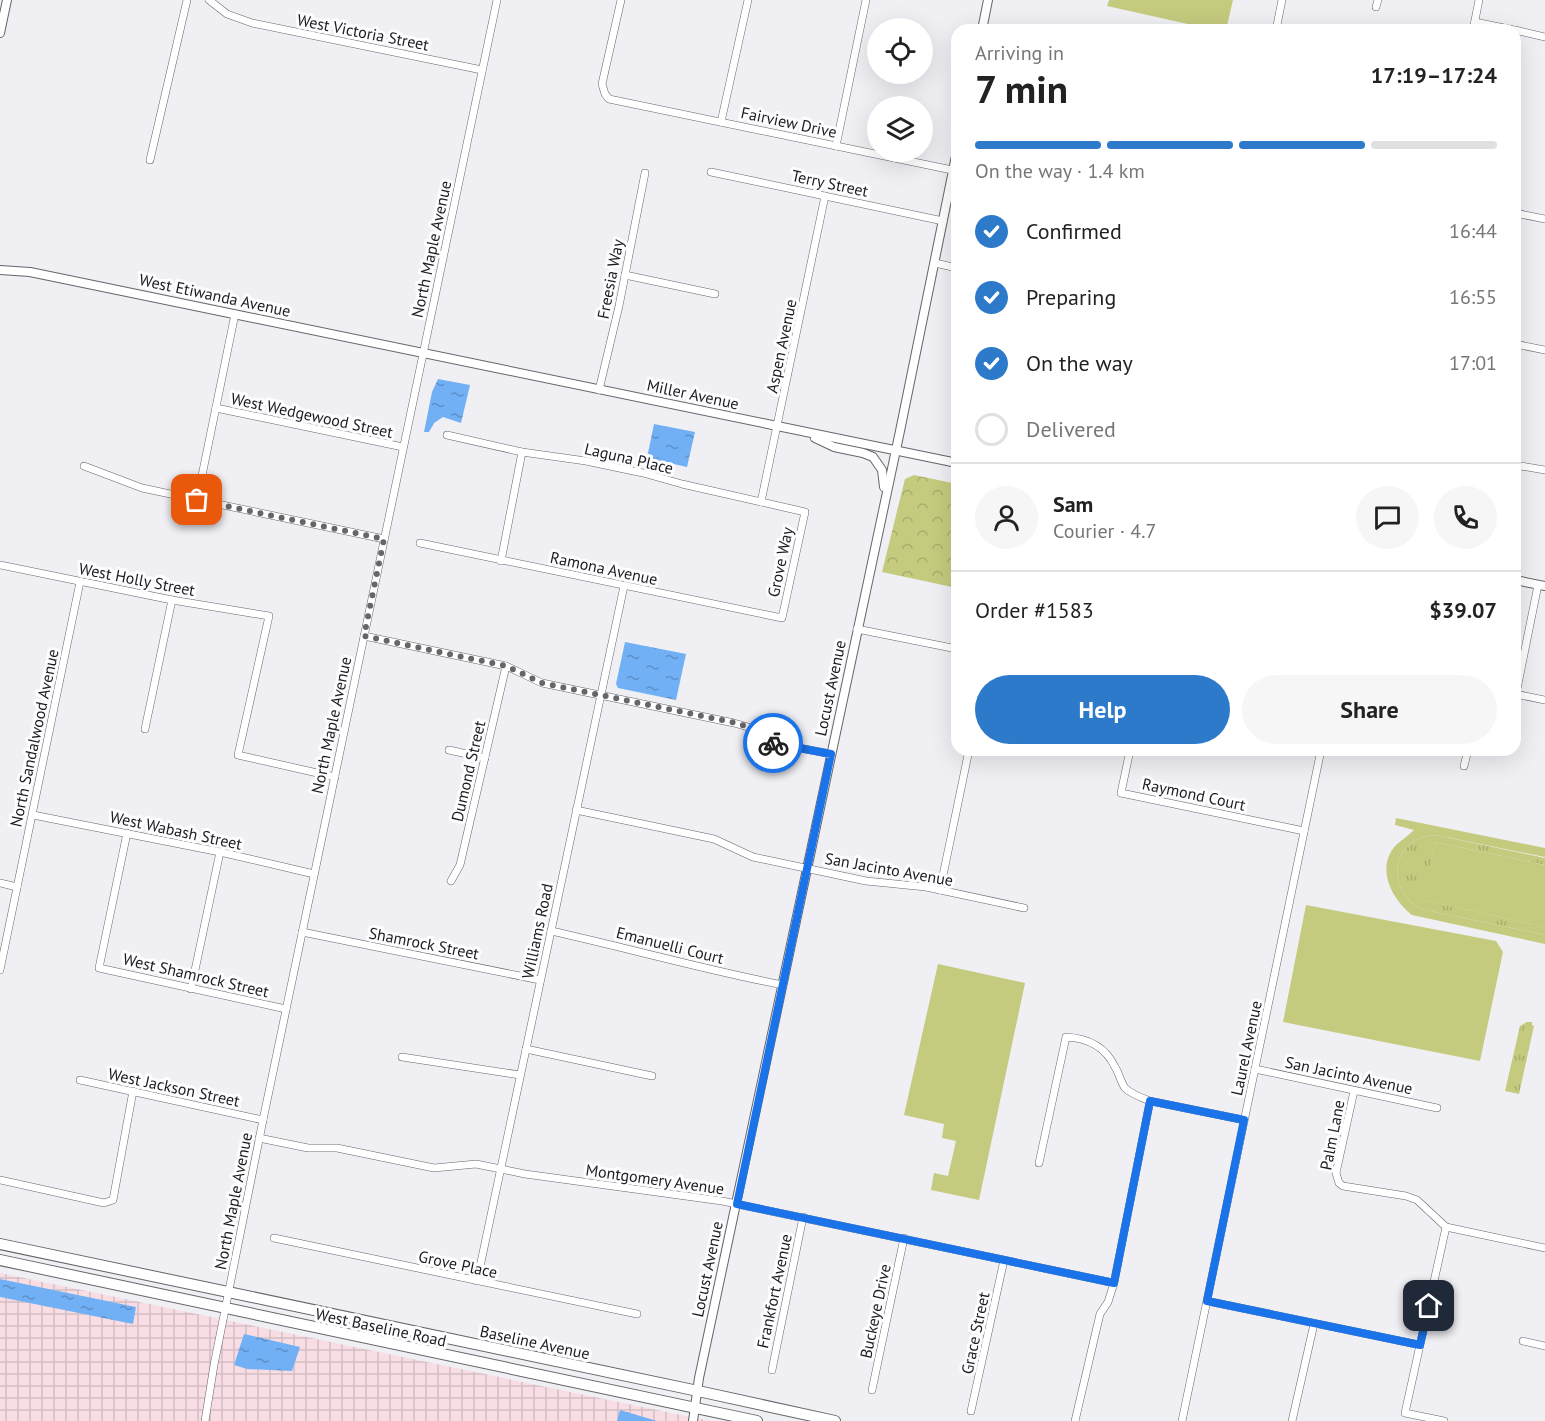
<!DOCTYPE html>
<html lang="en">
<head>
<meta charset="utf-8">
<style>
	body { margin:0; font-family:"PT Sans",sans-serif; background:#f6f6f6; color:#222; height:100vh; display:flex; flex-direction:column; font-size:22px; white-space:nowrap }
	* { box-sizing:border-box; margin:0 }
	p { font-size:20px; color:#767676 }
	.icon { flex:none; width:33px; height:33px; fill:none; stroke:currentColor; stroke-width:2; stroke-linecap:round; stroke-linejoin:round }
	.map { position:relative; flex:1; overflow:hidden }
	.drawer { position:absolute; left:951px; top:24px; width:570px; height:732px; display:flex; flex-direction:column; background:#fff; border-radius:18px; box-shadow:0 6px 24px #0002 }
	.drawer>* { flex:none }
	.tools { position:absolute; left:867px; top:18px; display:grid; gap:12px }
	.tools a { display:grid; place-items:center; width:66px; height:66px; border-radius:50%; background:#fff; box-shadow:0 6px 24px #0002; font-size:30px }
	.pin { position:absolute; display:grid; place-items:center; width:51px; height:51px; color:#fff; margin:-26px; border-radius:12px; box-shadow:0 3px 9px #0006 }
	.courier { position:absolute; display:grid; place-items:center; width:60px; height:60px; margin:-30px; border:4px solid #1a73e8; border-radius:50%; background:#fff; color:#222; box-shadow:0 2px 8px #0007 }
	.head em { font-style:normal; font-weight:600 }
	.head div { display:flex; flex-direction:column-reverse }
	.head { display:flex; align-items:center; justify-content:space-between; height:102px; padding:0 24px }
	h1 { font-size:39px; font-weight:600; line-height:45px }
	.bar { display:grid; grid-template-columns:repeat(4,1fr); gap:9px 6px; align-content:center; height:72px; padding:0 24px }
	.bar i { height:8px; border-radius:4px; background:#e0e0e0 }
	.bar .on { background:#2d7aca }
	.bar p { grid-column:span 4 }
	.line { display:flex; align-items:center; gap:15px; padding:0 24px; border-top:2px solid #e0e0e0 }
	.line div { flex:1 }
	.round { display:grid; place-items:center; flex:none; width:63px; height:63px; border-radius:32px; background:#f6f6f6 }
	ol { padding:0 24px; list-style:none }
	li { display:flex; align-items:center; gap:18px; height:66px }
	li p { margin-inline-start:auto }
	li .icon { padding:6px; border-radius:50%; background:#2d7aca; color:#fff; stroke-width:4 }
	li:last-child { color:#767676 }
	li i { width:33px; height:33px; border:3px solid #e0e0e0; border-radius:50% }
	.action { display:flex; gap:12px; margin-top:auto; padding:12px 24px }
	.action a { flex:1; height:69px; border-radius:36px; background:#2d7aca; color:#fff; font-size:24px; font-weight:600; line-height:69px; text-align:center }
	.action a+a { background:#f6f6f6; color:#222 }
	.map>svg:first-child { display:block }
	.industrial { fill:url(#industrial-grid) }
	.grass { fill:url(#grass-tufts) }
	.park { fill:url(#park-crowns) }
	.garden { fill:#c4cb7e }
	.water { fill:url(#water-ripples) }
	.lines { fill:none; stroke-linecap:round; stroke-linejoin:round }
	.minor-casing { stroke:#656469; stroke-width:8 }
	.tertiary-casing { stroke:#656469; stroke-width:10 }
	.primary-casing { stroke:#656469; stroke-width:12 }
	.minor { stroke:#fff; stroke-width:7 }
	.tertiary { stroke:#fff; stroke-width:8 }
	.primary { stroke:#fff; stroke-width:10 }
	.done { stroke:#666669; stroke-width:6; stroke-dasharray:0 10.8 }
	.route { stroke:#1a73e8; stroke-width:8 }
	.labels { text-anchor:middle; stroke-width:6; stroke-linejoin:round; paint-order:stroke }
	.street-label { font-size:16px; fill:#1c1c1e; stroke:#fdfdff }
</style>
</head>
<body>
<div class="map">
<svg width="1545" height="1421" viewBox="0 0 1545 1421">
	<defs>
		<pattern id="industrial-grid" width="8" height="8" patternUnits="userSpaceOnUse" patternTransform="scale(1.5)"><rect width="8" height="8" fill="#f8dee4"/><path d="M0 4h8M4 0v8" fill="none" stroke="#d4bec3"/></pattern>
		<pattern id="grass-tufts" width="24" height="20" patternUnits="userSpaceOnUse" patternTransform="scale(1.5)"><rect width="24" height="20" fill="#c4cb7e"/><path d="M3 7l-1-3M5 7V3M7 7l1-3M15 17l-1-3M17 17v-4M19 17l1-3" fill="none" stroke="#a8ae6c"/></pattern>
		<pattern id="park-crowns" width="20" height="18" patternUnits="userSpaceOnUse" patternTransform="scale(1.5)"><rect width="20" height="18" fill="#c4cb7e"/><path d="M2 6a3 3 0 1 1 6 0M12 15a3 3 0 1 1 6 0" fill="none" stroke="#a8ae6c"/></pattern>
		<pattern id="water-ripples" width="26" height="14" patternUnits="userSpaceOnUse" patternTransform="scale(1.5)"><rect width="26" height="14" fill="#72b0f5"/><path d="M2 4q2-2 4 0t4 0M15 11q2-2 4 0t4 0" fill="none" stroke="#5d8ec6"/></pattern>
	</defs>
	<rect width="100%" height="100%" fill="#efeff4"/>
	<path class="industrial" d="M0 1273 710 1421H0Z"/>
	<g class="grass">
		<path d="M1436 835 1545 858V865L1435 842 1423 900 1545 927V935L1421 909C1396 896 1387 861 1413 842 1420 837 1428 836 1436 835Z"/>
		<path d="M1527 1022H1532V1025L1534 1026 1519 1094 1505 1091 1520 1026Z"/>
	</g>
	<path class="park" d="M914 475 957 484V588L882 572 905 479Z"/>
	<g class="garden">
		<path d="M1109 0H1233L1226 30H1215L1107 6Z"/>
		<path d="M1396 818 1545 848V857L1436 835C1428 836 1420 837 1413 842 1387 861 1396 896 1421 909L1545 935V944L1412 915C1392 899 1375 868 1396 845 1402 840 1409 835 1414 830L1395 825Z"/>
		<path d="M1435 842 1545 865V927L1422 900Z"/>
		<path d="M1306 905 1496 941 1503 952 1480 1061 1283 1022Z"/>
		<path d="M938 964 1025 983 979 1200 931 1190 934 1173 948 1176 956 1141 942 1138 944 1124 904 1115Z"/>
	</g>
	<g class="water">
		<path d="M438 379 470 385 461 423 443 417 434 423 429 432H424L432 392Z"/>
		<path d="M654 424 695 432 687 467 647 458Z"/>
		<path d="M625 642 686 654 676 700 618 688 616 684Z"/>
		<path d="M0 1279 136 1307 133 1324 0 1297Z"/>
		<path d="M244 1334 300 1347 292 1371 247 1369 234 1365Z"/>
		<path d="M620 1410 657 1421H617Z"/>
	</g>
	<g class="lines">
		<defs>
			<g id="minor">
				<path d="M209 0 227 14 252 23 482 70"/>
				<path d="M621 0 602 84 605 94 609 99 957 171"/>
				<path d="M1376 7 1378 0"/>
				<path d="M1475 22 1514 30"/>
				<path d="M1276 30 1282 0"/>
				<path d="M1473 30 1479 0"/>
				<path d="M1515 30 1545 37"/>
				<path d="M721 122 748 0"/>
				<path d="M836 146 866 0"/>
				<path d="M150 160 187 0"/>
				<path d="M711 172 943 221"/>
				<path d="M1515 213 1545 219"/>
				<path d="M935 263 957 268"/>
				<path d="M625 275 715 294"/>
				<path d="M1515 344 1545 350"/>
				<path d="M599 390 619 306 645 173"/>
				<path d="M216 408 403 447"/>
				<path d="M1515 465 1545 470"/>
				<path d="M84 466 142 488 384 539"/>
				<path d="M197 500 235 314"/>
				<path d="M761 502 825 196"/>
				<path d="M420 543 782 618 805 512 682 484 643 473 586 461 522 452 447 435"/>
				<path d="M501 561 522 452"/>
				<path d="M0 565 172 600 269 616 238 755 335 777"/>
				<path d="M857 629 957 649"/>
				<path d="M364 636 506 666 542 683 734 723 748 727 773 743 831 754"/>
				<path d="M1515 694 1545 700"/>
				<path d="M1516 694 1538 585"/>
				<path d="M145 729 172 600"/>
				<path d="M449 750 485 758"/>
				<path d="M1130 750 1121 793 1304 831"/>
				<path d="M1464 766 1468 750"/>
				<path d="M576 810 714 839 753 857 866 881 926 887 1024 908"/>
				<path d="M33 815 220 852 314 874"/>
				<path d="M127 833 99 968 286 1009"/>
				<path d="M451 881 460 865 506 666"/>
				<path d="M0 883 17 887"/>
				<path d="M940 890 969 750"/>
				<path d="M551 931C628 948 705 970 783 985"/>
				<path d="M302 932 540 980"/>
				<path d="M0 970 80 582"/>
				<path d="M191 989 220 852"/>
				<path d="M526 1049 652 1076"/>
				<path d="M402 1057 520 1075"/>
				<path d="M1255 1069 1437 1108"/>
				<path d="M80 1080 263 1120"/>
				<path d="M1354 1091 1336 1173 1339 1183 1343 1186 1406 1196 1417 1200 1446 1227 1545 1248"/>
				<path d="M259 1138 308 1148H337L434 1168 476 1164 525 1174 722 1201 1114 1283"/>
				<path d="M1039 1163 1066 1037C1088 1038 1105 1046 1115 1067 1119 1073 1121 1083 1125 1088 1131 1094 1142 1098 1150 1101L1244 1120"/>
				<path d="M0 1180 104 1203 113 1200 133 1091"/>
				<path d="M274 1238 637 1314"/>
				<path d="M477 1281 624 586"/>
				<path d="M1207 1301 1420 1345"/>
				<path d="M1523 1341 1545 1346"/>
				<path d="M772 1370 803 1217"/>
				<path d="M872 1390 904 1238"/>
				<path d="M971 1411 1004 1260"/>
				<path d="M205 1421 214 1365 263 1120 497 0"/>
				<path d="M1075 1421 1100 1314 1108 1302 1114 1283 1150 1101"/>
				<path d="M1182 1421 1321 750"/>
				<path d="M1292 1421 1314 1324"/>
				<path d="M1444 1421 1405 1413 1446 1227"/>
			</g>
			<g id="tertiary">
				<path d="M982 30 988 0"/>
				<path d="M0 33 7 0"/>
				<path d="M0 270 30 272 957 463"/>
				<path d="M815 438 834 447 863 453 873 457 882 470 884 487"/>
				<path d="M1515 580 1545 586"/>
				<path d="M693 1421 699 1378 900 431 957 151"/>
			</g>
			<g id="primary">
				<path d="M0 1244 698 1391 835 1421"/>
				<path d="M0 1260 757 1421"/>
			</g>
		</defs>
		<use href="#minor" class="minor-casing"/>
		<use href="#tertiary" class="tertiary-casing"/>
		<use href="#primary" class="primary-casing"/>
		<use href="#minor" class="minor"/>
		<use href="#tertiary" class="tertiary"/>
		<use href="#primary" class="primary"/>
	</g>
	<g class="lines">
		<path class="done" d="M197 500 384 539 364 636 506 666 542 683 741 724 773 743"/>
		<path class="route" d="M773 743 831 754 737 1204 1114 1283 1150 1101 1244 1120 1207 1301 1420 1345 1429 1306"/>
	</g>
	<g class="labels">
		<g class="street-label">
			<text transform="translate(363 32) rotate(11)" y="6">West Victoria Street</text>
			<text transform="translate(789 122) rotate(12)" y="6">Fairview Drive</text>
			<text transform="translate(830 183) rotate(12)" y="6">Terry Street</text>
			<text transform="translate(431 249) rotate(-78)" y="6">North Maple Avenue</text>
			<text transform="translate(610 279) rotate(-79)" y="6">Freesia Way</text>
			<text transform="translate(215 295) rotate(12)" y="6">West Etiwanda Avenue</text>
			<text transform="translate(781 346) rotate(-78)" y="6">Aspen Avenue</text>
			<text transform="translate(693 394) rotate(12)" y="6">Miller Avenue</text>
			<text transform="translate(312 415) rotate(12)" y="6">West Wedgewood Street</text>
			<text transform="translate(629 458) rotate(13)" y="6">Laguna Place</text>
			<text transform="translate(780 562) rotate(-78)" y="6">Grove Way</text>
			<text transform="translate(604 568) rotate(12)" y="6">Ramona Avenue</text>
			<text transform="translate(137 579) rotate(11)" y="6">West Holly Street</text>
			<text transform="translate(830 688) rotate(-78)" y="6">Locust Avenue</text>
			<text transform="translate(331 725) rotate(-78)" y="6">North Maple Avenue</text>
			<text transform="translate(34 738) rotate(-78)" y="6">North Sandalwood Avenue</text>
			<text transform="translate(468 771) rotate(-77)" y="6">Dumond Street</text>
			<text transform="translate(1194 794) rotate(12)" y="6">Raymond Court</text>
			<text transform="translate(176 830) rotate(12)" y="6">West Wabash Street</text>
			<text transform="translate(889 869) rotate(10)" y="6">San Jacinto Avenue</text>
			<text transform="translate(537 931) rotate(-78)" y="6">Williams Road</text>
			<text transform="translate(424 943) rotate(11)" y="6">Shamrock Street</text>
			<text transform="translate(670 945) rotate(14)" y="6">Emanuelli Court</text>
			<text transform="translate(196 975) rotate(13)" y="6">West Shamrock Street</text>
			<text transform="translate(1246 1048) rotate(-78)" y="6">Laurel Avenue</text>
			<text transform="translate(1349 1075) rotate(12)" y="6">San Jacinto Avenue</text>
			<text transform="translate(174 1087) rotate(12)" y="6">West Jackson Street</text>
			<text transform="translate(1332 1135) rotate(-79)" y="6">Palm Lane</text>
			<text transform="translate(655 1179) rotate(8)" y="6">Montgomery Avenue</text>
			<text transform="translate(233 1201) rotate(-79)" y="6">North Maple Avenue</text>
			<text transform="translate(458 1264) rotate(12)" y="6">Grove Place</text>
			<text transform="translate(707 1269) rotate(-78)" y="6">Locust Avenue</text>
			<text transform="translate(774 1291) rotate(-78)" y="6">Frankfort Avenue</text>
			<text transform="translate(875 1311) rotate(-78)" y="6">Buckeye Drive</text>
			<text transform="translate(381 1327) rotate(12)" y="6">West Baseline Road</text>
			<text transform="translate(975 1333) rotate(-78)" y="6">Grace Street</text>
			<text transform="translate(535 1342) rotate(12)" y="6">Baseline Avenue</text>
		</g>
	</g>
</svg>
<div class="tools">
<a><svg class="icon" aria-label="locate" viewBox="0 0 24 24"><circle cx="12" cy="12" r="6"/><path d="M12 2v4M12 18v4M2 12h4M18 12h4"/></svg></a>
<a><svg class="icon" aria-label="layers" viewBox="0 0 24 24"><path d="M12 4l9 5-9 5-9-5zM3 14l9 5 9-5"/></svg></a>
</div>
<div class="pin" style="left:197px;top:500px;background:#ea580c"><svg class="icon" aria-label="bag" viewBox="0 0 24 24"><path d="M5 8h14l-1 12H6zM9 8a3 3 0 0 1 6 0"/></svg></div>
<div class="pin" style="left:1429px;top:1306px;background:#1f2937"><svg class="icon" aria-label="home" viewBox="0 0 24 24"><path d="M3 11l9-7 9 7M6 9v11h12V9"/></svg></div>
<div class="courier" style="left:773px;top:743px"><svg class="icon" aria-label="bike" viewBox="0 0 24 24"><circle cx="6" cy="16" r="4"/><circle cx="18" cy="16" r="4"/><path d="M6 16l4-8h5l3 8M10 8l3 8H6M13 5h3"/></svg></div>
<section class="drawer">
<div class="head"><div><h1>7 min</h1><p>Arriving in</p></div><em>17:19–17:24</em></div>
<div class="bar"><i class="on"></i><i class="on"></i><i class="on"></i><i></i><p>On the way · 1.4 km</p></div>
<ol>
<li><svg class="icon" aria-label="check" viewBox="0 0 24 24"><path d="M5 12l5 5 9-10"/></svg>Confirmed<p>16:44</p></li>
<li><svg class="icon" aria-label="check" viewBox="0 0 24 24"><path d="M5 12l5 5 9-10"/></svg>Preparing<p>16:55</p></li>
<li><svg class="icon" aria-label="check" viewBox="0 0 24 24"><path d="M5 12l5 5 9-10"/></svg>On the way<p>17:01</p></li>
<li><i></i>Delivered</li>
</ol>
<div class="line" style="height:108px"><a class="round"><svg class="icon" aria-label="person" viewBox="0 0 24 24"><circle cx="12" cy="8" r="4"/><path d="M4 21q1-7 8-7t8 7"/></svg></a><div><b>Sam</b><p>Courier · 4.7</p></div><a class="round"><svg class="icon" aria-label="chat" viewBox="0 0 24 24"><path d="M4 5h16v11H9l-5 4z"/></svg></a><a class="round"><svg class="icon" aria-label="phone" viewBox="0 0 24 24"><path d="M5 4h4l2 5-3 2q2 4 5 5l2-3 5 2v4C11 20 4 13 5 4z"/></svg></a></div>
<div class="line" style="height:78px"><div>Order #1583</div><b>$39.07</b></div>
<div class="action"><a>Help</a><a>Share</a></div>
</section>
</div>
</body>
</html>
